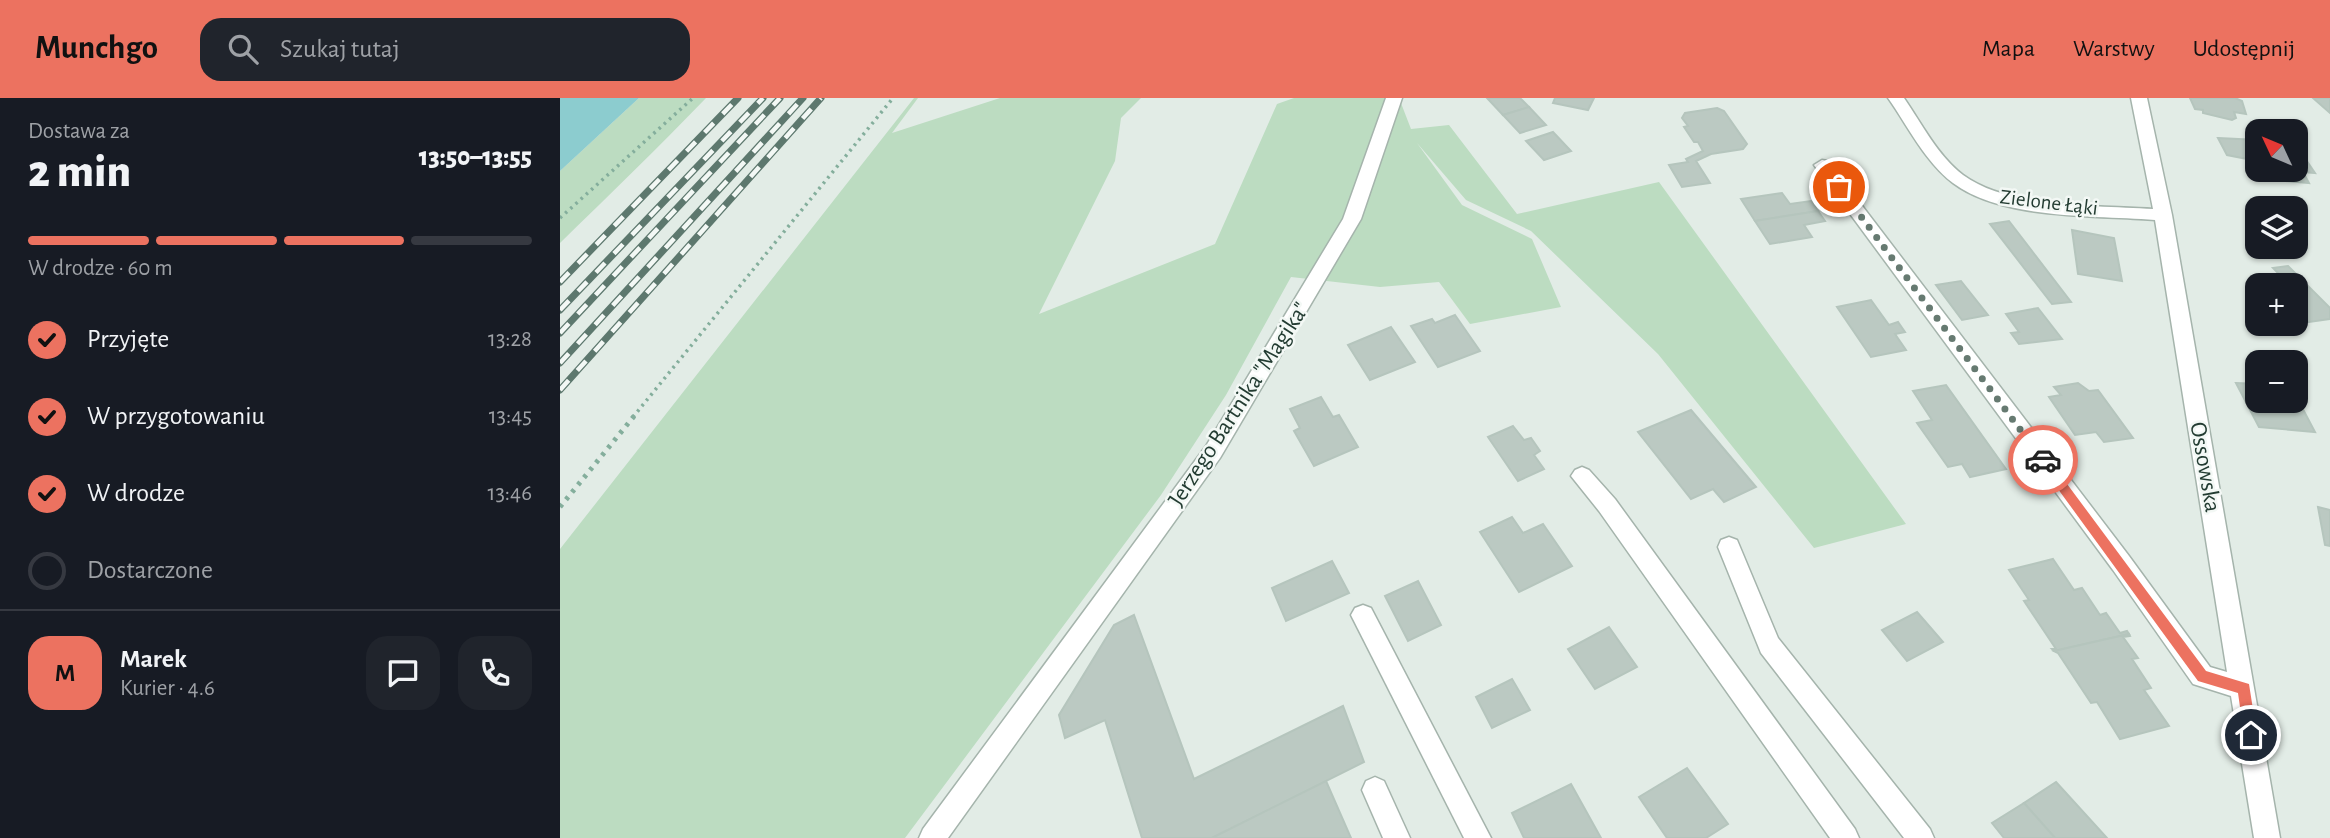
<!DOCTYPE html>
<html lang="pl">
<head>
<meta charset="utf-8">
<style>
	body { margin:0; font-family:"Alegreya Sans",sans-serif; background:#20242c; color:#f1f3f6; height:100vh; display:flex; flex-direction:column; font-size:26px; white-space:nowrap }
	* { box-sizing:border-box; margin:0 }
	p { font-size:23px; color:#9ea1a6 }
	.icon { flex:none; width:38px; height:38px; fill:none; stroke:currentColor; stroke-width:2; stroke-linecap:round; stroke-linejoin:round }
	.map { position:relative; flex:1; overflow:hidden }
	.details { display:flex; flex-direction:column; background:#171b24; width:560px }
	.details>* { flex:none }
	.needle { width:46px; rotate:314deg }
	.controls { position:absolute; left:1685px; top:21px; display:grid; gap:14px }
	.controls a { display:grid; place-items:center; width:63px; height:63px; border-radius:14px; background:#171b24; box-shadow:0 2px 5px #0004; font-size:35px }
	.pin { position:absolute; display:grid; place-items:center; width:60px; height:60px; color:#fff; margin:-30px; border:4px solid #fff; border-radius:50%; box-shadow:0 2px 7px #0007 }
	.courier { position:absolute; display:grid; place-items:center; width:70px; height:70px; margin:-35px; border:5px solid #ec7260; border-radius:50%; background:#fff; color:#222; box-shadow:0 2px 9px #0007 }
	.overview em { font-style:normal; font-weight:800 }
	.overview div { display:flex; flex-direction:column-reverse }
	.overview { display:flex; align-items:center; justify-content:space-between; height:119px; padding:0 28px }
	h1 { font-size:46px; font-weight:800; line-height:52px }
	.bar { display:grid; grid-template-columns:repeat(4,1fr); gap:10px 7px; align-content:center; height:84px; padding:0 28px }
	.bar i { height:9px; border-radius:5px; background:#363941 }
	.bar .current { background:#ec7260 }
	.bar p { grid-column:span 4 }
	.line { display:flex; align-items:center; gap:18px; padding:0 28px; border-top:2px solid #363941 }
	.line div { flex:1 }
	.round { display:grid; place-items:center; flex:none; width:74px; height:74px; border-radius:21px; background:#20242c }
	ol { padding:0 28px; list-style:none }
	li { display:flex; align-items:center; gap:21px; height:77px }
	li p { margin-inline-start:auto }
	li .icon { padding:7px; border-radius:50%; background:#ec7260; color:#111; stroke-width:4 }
	li:last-child { color:#9ea1a6 }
	li i { width:38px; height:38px; border:4px solid #363941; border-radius:50% }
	header { display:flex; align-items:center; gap:42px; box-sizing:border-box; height:98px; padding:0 35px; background:#ec7260; color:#111 }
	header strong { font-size:33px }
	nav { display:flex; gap:38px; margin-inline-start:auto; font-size:24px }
	.search { width:490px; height:63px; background:#20242c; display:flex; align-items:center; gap:18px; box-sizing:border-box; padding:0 24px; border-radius:21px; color:#9ea1a6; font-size:26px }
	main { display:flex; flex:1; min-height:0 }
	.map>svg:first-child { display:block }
	.green { fill:#bcdcc1 }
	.water { fill:#8ccccf }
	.building { fill:#bbc9c2; stroke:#b5c5bd; stroke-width:2 }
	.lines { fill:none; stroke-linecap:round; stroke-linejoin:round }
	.minor-casing { stroke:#a5b4ac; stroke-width:3 }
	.path-far1 { stroke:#84ae9c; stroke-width:3.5; stroke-dasharray:2.5 4.5; stroke-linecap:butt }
	.path { stroke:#84ae9c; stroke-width:5; stroke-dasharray:3.5 6; stroke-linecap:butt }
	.minor { fill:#fff; fill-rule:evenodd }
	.rail-casing { stroke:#5d786e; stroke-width:7 }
	.rail { stroke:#f3f8f5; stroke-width:4.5; stroke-dasharray:13; stroke-linecap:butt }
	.route { fill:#ec7260 }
	.done { stroke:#667a71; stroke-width:7; stroke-dasharray:0 12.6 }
	.labels { text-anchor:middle; stroke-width:5; stroke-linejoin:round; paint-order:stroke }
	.far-street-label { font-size:21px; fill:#233c32; stroke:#f3f8f5 }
	.street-label { font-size:24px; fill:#233c32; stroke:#f3f8f5 }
</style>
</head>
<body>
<header>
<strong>Munchgo</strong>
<div class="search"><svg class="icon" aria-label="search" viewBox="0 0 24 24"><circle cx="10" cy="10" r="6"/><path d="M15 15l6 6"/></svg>Szukaj tutaj</div>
<nav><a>Mapa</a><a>Warstwy</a><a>Udostępnij</a></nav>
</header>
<main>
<section class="details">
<div class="overview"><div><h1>2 min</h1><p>Dostawa za</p></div><em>13:50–13:55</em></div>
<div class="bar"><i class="current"></i><i class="current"></i><i class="current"></i><i></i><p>W drodze · 60 m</p></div>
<ol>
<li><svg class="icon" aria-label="check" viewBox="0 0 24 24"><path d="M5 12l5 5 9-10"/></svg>Przyjęte<p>13:28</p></li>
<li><svg class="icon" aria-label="check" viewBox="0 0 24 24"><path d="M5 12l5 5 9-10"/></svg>W przygotowaniu<p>13:45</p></li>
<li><svg class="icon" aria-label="check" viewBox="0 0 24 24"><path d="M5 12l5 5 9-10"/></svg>W drodze<p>13:46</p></li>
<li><i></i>Dostarczone</li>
</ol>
<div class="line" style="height:126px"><b class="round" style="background:#ec7260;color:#111">M</b><div><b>Marek</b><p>Kurier · 4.6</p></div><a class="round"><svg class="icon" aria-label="chat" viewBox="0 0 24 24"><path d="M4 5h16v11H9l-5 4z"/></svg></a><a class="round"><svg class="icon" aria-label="phone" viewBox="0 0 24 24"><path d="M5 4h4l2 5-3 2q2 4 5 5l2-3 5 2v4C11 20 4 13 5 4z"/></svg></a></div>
</section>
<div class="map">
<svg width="1770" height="740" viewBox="0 0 1770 740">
	<rect width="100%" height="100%" fill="#e2ece6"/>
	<g class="green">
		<path d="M79 0H146C98 50 49 97 0 145V73Z"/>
		<path d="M354 0H358L332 35 440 0H581L561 20 555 63 479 216 655 146 717 6 734 0H839L851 31 889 27 957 116 1099 84 1346 426 1254 450 1098 256 971 133 906 102 857 45 902 107 972 141 1001 209 910 226 879 184 820 189 731 179 666 297 601 397 345 740H0V451Z"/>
	</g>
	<path class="water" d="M0 0H79L0 73Z"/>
	<g class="building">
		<path d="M927 0H960L969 9 943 17Z"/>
		<path d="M995 0H1034L1028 12 993 5Z"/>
		<path d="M1630 0H1675L1682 3 1686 16 1674 14 1676 20 1672 22 1643 15V12L1635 11Z"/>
		<path d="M1753 0H1770V15Z"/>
		<path d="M969 9 986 27 960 35 943 17Z"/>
		<path d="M1157 10 1164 13 1187 46 1183 51 1151 56 1136 63 1150 85 1122 89 1109 67 1128 64 1126 61 1143 53 1138 44H1134L1124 29 1128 28 1122 20 1125 15Z"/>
		<path d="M993 34 1011 53 984 62 966 43Z"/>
		<path d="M1658 40 1698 42V72H1736V47L1755 75 1743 74 1749 85 1693 80 1686 72V67H1690L1687 61 1667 57Z"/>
		<path d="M1222 95 1230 106 1251 103 1258 113 1195 123 1181 101Z"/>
		<path d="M1258 113 1265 123 1244 127 1252 139 1210 146 1195 123Z"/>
		<path d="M1449 123 1511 204 1492 206 1430 126Z"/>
		<path d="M1512 132 1554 140 1562 183 1518 176Z"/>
		<path d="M1728 168 1770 210V221L1742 225 1736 220V187H1712L1705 180 1721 178 1713 170Z"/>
		<path d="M1401 183 1428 217 1402 222 1376 187Z"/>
		<path d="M1311 202 1329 227 1338 224 1345 234 1335 236 1346 252 1311 259 1277 209Z"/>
		<path d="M1478 210 1502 241 1459 246 1451 235 1459 234 1446 216Z"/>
		<path d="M895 217 920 253 878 269 851 228 872 221 875 225Z"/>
		<path d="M831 229 855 264 810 282 788 247Z"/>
		<path d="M1518 285 1529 293 1538 292 1573 340 1544 344 1536 334 1515 337 1489 299 1501 297 1494 289Z"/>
		<path d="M1676 285 1698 286V303H1736V298L1755 334 1699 329Z"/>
		<path d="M1386 287 1446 371 1410 379 1402 366 1388 369 1357 325 1372 322 1353 293Z"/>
		<path d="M761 299 773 319 779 317 798 349 754 368 734 333 740 330 730 311Z"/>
		<path d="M1131 312 1196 389 1164 404 1153 391 1131 401 1078 334Z"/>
		<path d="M953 328 964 342 971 340 980 353 974 357 984 371 958 383 928 339Z"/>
		<path d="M1758 409 1770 412V448L1765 447Z"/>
		<path d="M952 419 963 435 983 426 1012 468 959 494 920 434Z"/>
		<path d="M1493 461 1514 492 1522 490 1540 517 1546 515 1560 535 1567 533 1569 536 1494 553 1492 551H1496L1464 503 1469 502 1449 472Z"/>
		<path d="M772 463 789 495 726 523 712 490Z"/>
		<path d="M858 483 881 527 848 543 825 498Z"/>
		<path d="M1357 514 1383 544 1347 563 1322 532Z"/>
		<path d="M574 517 634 681 783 608 804 664 652 740H582L545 622 505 640 499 617 554 527Z"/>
		<path d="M1049 529 1077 569 1035 591 1008 551Z"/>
		<path d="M1569 536 1570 538 1563 539 1578 560 1572 561 1591 590 1584 592 1609 628 1560 641 1537 604 1531 605 1498 555 1494 553Z"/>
		<path d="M952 581 970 612 932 630 916 599Z"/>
		<path d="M1127 670 1168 726 1146 740H1107L1079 699Z"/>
		<path d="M766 683 791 740H652Z"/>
		<path d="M1496 684 1547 740H1495L1464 705Z"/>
		<path d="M1011 686 1041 740H964L952 715Z"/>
		<path d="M1464 705 1495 740H1444L1432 725Z"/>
	</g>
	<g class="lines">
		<defs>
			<g id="minor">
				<path d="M826 0H842L801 121 660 360 388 740H359L363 731 646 348 783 121Z"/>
				<path d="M1328 0H1344C1362 26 1378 58 1403 77 1449 111 1538 107 1593 111L1571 0H1587L1612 117 1720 740H1694L1671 598 1633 586 1553 472 1254 67 1262 62 1268 63 1569 458 1650 569 1667 574 1595 122C1535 117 1442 122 1393 85 1365 64 1348 28 1328 0Z"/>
				<path d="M1022 369 1029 372 1055 401 1295 731 1299 740H1270L1039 413 1011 378 1015 372Z"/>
				<path d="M1169 439 1177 442 1218 540 1370 731 1374 740H1344L1201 555 1158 449 1161 442Z"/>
				<path d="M803 507 811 510 931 740H904L791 517 795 510Z"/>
				<path d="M815 679 824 683 850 740H823L802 692 806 683Z"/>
			</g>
		</defs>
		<use href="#minor" class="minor-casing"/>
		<g class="path-far1">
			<path d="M0 120 133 0"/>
			<path d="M73 319 333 0"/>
		</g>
		<path class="path" d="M0 409 75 317"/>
		<use href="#minor" class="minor"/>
		<defs>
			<g id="rail">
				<path d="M0 184 178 0"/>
				<path d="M0 212 203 0"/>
				<path d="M0 235 220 0"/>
				<path d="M0 265 243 0"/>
				<path d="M0 292 261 0"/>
			</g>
		</defs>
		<use href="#rail" class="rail-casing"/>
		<use href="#rail" class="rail"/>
	</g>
	<path class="route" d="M1483 357 1487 359 1646 573 1689 586 1697 637 1695 642H1686L1684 637 1678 595 1638 583 1479 365 1478 362Z"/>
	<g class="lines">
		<path class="done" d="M1279 89 1483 362"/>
	</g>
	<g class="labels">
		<g class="far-street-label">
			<text transform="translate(1489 104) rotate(7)" y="7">Zielone Łąki</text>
		</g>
		<g class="street-label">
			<text transform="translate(678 306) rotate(-57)" y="8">Jerzego Bartnika "Magika"</text>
			<text transform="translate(1646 369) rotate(80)" y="8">Ossowska</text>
		</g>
	</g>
</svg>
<div class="controls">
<a><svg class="needle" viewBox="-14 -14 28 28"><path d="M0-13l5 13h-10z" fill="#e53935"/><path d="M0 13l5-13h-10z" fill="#9ea1a6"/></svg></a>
<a><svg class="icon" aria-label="layers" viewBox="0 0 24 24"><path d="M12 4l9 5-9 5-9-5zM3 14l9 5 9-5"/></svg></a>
<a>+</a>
<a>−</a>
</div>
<div class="pin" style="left:1279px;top:89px;background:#ea580c"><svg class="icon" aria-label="bag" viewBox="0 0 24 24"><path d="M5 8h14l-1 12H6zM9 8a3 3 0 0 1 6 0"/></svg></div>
<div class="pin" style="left:1691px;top:637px;background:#1f2937"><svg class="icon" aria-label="home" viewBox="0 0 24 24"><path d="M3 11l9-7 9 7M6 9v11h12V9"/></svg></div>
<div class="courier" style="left:1483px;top:362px"><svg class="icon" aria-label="car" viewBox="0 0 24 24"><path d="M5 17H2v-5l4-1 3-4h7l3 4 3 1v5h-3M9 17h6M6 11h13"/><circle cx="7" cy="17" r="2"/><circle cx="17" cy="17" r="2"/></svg></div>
</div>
</main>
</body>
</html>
